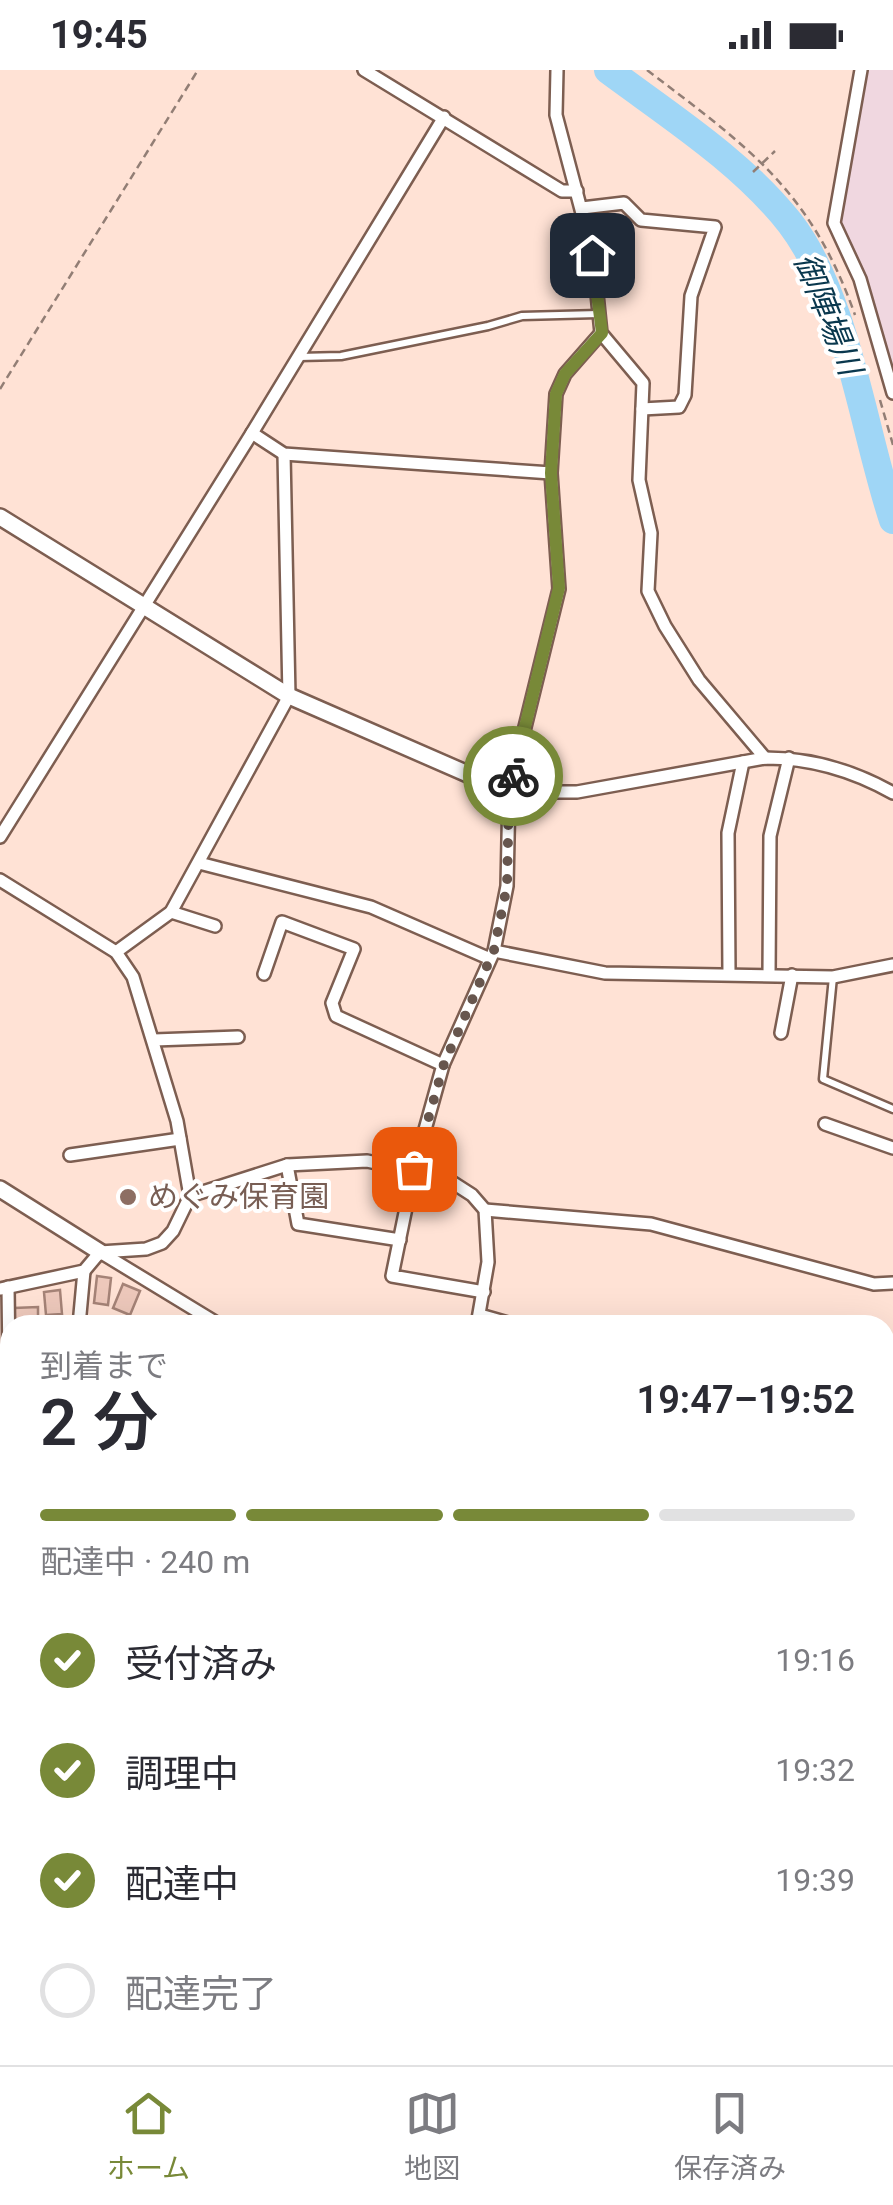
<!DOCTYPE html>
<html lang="ja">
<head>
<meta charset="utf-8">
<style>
	body { margin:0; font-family:Roboto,"Noto Sans JP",sans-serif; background:#f2f2f3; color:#2b2b33; height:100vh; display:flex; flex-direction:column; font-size:38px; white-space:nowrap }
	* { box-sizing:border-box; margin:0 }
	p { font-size:32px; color:#7c7c81 }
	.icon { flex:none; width:55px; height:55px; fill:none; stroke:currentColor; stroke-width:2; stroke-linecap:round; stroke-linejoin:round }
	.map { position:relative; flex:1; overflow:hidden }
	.details { position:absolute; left:0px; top:1245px; width:895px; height:750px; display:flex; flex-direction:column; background:#fff; border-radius:30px 30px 0 0; box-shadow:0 10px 40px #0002 }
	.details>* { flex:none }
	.pin { position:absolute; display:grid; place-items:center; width:85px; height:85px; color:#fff; margin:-42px; border-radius:20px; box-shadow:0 5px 15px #0006 }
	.courier { position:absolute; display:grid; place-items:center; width:100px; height:100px; margin:-50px; border:8px solid #788938; border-radius:50%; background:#fff; color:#222; box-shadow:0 2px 12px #0007 }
	.headline em { font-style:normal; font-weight:600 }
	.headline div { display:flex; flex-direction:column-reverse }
	.headline { display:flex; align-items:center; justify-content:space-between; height:170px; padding:0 40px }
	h1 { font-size:65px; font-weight:600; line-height:75px }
	.bar { display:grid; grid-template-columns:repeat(4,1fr); gap:15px 10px; align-content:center; height:120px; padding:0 40px }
	.bar i { height:12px; border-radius:8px; background:#e1e1e2 }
	.bar .selected { background:#788938 }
	.bar p { grid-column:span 4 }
	ol { padding:0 40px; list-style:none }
	li { display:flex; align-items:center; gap:30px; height:110px }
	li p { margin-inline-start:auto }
	li .icon { padding:10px; border-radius:50%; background:#788938; color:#fff; stroke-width:4 }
	li:last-child { color:#7c7c81 }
	li i { width:55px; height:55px; border:5px solid #e1e1e2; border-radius:50% }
	.status { display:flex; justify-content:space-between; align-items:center; height:70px; padding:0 50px; background:#fff; direction:ltr }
	.status svg { height:28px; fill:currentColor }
	.tabs { display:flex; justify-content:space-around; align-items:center; height:140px; border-top:2px solid #e1e1e2; background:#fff; font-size:28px; color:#7c7c81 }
	.tabs a { display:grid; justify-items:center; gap:5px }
	.tabs .selected { color:#788938 }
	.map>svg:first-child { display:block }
	.commercial { fill:#f0d7e0 }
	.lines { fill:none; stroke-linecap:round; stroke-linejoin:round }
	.stream { stroke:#9fd6f6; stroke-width:5 }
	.river { stroke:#9fd6f6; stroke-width:28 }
	.building { fill:#edc8bb; stroke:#a58377; stroke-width:2.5 }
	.service-casing { stroke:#7d5e51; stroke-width:11 }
	.minor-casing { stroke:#7d5e51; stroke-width:16 }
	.tertiary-casing { stroke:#7d5e51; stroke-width:20 }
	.path { stroke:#927e75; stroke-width:2.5; stroke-dasharray:8 5; stroke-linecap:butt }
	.service { stroke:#fff; stroke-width:6 }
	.minor { stroke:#fff; stroke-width:11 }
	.tertiary { stroke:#fff; stroke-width:15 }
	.done { stroke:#67564e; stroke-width:10; stroke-dasharray:0 18 }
	.route { stroke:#788938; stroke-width:12 }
	.education-dot { fill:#8d6e63; stroke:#fff; stroke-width:4 }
	.labels { text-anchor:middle; stroke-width:8; stroke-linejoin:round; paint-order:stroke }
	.education-label { font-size:30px; fill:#785e54; stroke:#fff; text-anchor:start }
	.water-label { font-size:32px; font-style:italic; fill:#0a384e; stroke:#fff }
</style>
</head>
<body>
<div class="status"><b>19:45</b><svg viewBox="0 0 49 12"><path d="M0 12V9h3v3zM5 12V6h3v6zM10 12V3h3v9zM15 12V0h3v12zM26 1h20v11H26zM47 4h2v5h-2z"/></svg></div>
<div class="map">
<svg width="893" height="1995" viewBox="0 0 893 1995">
	<rect width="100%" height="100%" fill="#ffe2d5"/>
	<path class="commercial" d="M867 0H893V296L866 207 840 151Z"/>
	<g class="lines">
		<g class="stream">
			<path d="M0 1614 10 1608"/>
			<path d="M348 1985V1995"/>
		</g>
		<g class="river">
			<path d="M608 0C670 46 742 92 790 153 847 227 863 360 893 450"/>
			<path d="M0 1713 10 1772"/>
			<path d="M0 1862 10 1811"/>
		</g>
	</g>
	<g class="building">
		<path d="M97 1206 111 1208 108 1235 94 1233Z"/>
		<path d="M123 1214 140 1221 130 1245 113 1238Z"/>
		<path d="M60 1220 62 1244 46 1245 44 1222Z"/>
		<path d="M38 1237V1255H15L14 1238Z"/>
		<path d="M0 1305H10V1359L0 1358Z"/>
		<path d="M0 1365 10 1366V1423L0 1422Z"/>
	</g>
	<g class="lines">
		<defs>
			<g id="service">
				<path d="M299 287 341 286 488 256 522 246 598 244"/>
				<path d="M833 907 823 1009 893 1039"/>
			</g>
			<g id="minor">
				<path d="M364 0 562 121H577"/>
				<path d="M557 0 556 45 593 185 601 263 643 313 639 410 651 463 648 521 665 556 699 610 765 688"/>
				<path d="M861 0 834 153 860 209 893 323"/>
				<path d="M582 138 624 133 641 150 715 157 691 226 685 325 679 337 642 339"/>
				<path d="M252 363 284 384 551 403"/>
				<path d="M509 722H577L765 688C810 688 854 701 893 723"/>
				<path d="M0 767 252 363 444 47"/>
				<path d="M199 793 371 837 488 888"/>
				<path d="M0 810 116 882 133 907 177 1051 190 1126 173 1161 162 1173 146 1179 100 1182 84 1201 0 1219"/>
				<path d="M171 842 215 856"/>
				<path d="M494 881 605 903 833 907 893 895"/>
				<path d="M116 882 171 842 289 626 284 384"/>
				<path d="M264 904 282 852 354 879 332 933 336 946 443 995"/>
				<path d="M729 904 728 763 743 692"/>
				<path d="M769 904 770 766 789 688"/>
				<path d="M781 963 792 905"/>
				<path d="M154 970 238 967"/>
				<path d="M825 1054 893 1078"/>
				<path d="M70 1085 180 1069"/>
				<path d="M287 1095 298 1154 400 1170"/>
				<path d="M190 1126 287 1095 367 1091 444 1107 472 1125 485 1140 488 1192 477 1255"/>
				<path d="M485 1140 651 1154 874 1214 893 1213"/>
				<path d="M100 1182 220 1255"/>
				<path d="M8 1217 9 1293"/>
				<path d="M484 1222 392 1206 414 1099 443 995 494 881 507 816 509 722 559 519 551 403 556 324 565 304 601 263"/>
				<path d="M480 1245 515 1255"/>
				<path d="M79 1255 84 1201"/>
				<path d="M885 1293 893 1277"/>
				<path d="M885 1322 893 1327"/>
				<path d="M0 1440 10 1479"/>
				<path d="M335 1985 336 1995"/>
				<path d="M395 1985 399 1995"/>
				<path d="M833 1985 847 1995"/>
				<path d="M102 1995 103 1985"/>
				<path d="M194 1995 220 1985"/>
				<path d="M531 1995 534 1985"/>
				<path d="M655 1995 658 1985"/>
			</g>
			<g id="tertiary">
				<path d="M0 447 289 626 509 722"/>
				<path d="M0 1119 100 1182"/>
				<path d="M885 1522 893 1523"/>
				<path d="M0 1601 10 1595"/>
			</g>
		</defs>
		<use href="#service" class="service-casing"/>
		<use href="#minor" class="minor-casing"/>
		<use href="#tertiary" class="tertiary-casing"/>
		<g class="path">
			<path d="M647 0C748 77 811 120 855 245"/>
			<path d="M753 102 775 81"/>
			<path d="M0 319 198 0"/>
			<path d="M880 330 893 375"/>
		</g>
		<use href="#service" class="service"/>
		<use href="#minor" class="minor"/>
		<use href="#tertiary" class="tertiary"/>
	</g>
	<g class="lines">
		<path class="done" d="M414 1099 444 994 494 880 507 816 509 722 513 706"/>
		<path class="route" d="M513 706 559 518 551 403 556 324 565 304 602 263 592 185"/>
	</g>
	<circle class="education-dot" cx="128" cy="1127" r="10"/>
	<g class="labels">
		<g class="education-label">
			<text x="148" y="1137">めぐみ保育園</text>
		</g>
		<g class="water-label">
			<text transform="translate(828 244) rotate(68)" y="11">御陣場川</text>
		</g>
	</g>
</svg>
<div class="pin" style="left:414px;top:1099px;background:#ea580c"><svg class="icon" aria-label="bag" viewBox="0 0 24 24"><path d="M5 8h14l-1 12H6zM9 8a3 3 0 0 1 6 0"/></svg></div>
<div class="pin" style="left:592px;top:185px;background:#1f2937"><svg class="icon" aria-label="home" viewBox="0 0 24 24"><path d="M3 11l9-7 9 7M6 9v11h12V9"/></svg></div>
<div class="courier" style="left:513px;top:706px"><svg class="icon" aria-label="bike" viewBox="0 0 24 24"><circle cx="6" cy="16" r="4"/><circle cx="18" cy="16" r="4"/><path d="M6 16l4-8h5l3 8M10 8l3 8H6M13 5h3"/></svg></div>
<section class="details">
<div class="headline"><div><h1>2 分</h1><p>到着まで</p></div><em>19:47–19:52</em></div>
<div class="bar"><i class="selected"></i><i class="selected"></i><i class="selected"></i><i></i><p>配達中 · 240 m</p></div>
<ol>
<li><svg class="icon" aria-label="check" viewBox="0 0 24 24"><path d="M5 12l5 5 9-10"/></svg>受付済み<p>19:16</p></li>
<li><svg class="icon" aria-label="check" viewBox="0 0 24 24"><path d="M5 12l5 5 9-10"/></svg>調理中<p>19:32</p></li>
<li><svg class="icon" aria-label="check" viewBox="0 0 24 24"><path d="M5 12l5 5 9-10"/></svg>配達中<p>19:39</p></li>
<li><i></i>配達完了</li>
</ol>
</section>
</div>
<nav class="tabs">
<a class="selected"><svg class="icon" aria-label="home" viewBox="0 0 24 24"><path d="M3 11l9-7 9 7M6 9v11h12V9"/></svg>ホーム</a>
<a><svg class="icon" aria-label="map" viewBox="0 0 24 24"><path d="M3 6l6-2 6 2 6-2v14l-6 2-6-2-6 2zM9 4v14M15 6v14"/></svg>地図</a>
<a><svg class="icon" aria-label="saved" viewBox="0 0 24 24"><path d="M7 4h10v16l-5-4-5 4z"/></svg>保存済み</a>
</nav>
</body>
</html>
